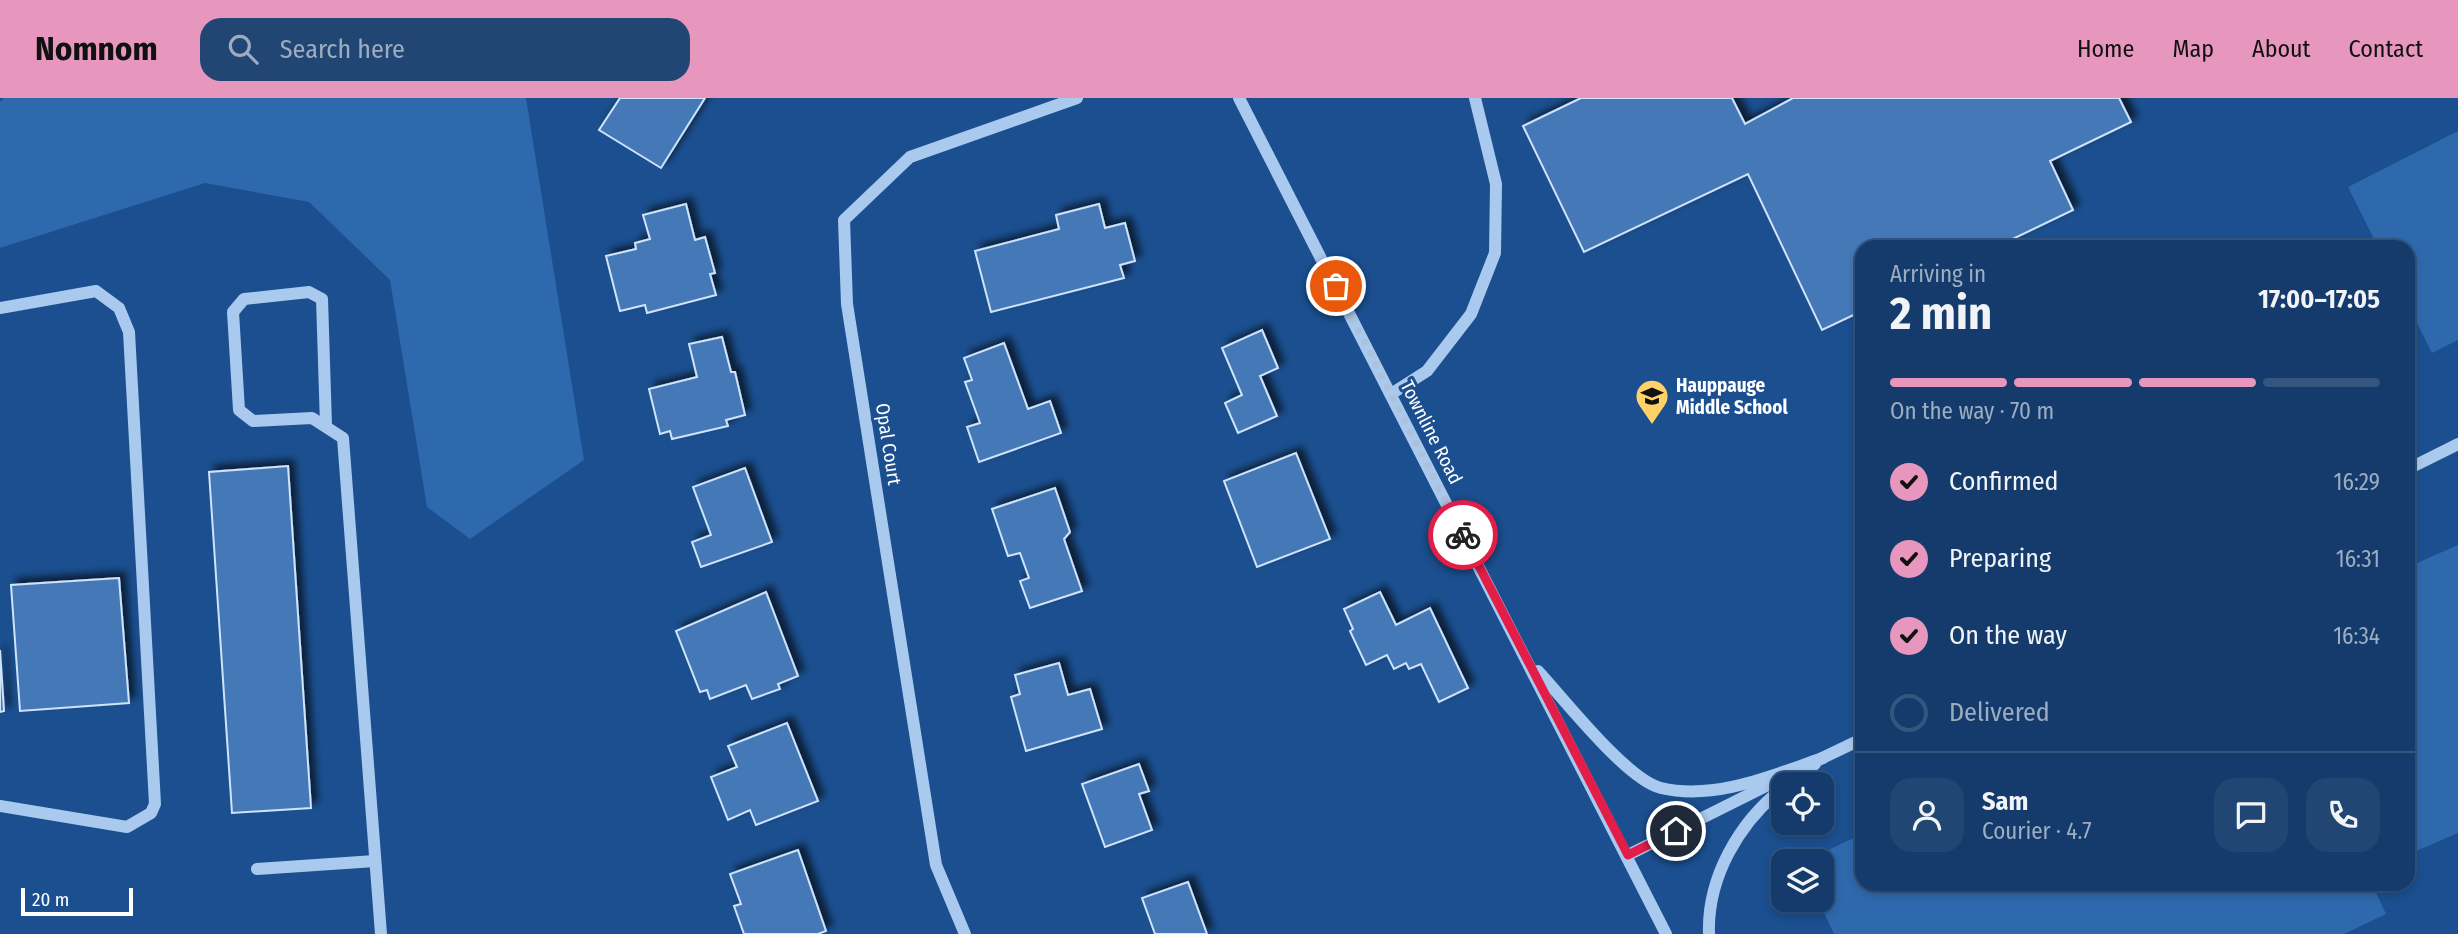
<!DOCTYPE html>
<html lang="en">
<head>
<meta charset="utf-8">
<style>
	body { margin:0; font-family:"Fira Sans Condensed",sans-serif; background:#214673; color:#f1f3f6; height:100vh; display:flex; flex-direction:column; font-size:26px; white-space:nowrap }
	* { box-sizing:border-box; margin:0 }
	p { font-size:23px; color:#9dadc1 }
	.icon { flex:none; width:38px; height:38px; fill:none; stroke:currentColor; stroke-width:2; stroke-linecap:round; stroke-linejoin:round }
	.map { position:relative; flex:1; overflow:hidden }
	.drawer { position:absolute; left:1855px; top:142px; width:560px; height:651px; display:flex; flex-direction:column; background:#143b6b; border-radius:21px; box-shadow:0 4px 10px #0003,0 0 0 2px #33557e }
	.drawer>* { flex:none }
	.fabs { position:absolute; left:1771px; top:674px; display:grid; gap:14px }
	.fabs a { display:grid; place-items:center; width:63px; height:63px; border-radius:14px; background:#143b6b; box-shadow:0 4px 10px #0003,0 0 0 2px #33557e; font-size:35px }
	.scale { position:absolute; left:21px; bottom:18px; width:112px; box-sizing:border-box; padding-left:7px; border:4px solid #fff; border-top:0; font-size:19px; line-height:24px; white-space:nowrap; color:#fff; -webkit-text-stroke:5px #1b4f8f; paint-order:stroke }
	.pin { position:absolute; display:grid; place-items:center; width:60px; height:60px; color:#fff; margin:-30px; border:4px solid #fff; border-radius:50%; box-shadow:0 2px 7px #0007 }
	.courier { position:absolute; display:grid; place-items:center; width:70px; height:70px; margin:-35px; border:5px solid #e11d48; border-radius:50%; background:#fff; color:#222; box-shadow:0 2px 9px #0007 }
	.overview em { font-style:normal; font-weight:700 }
	.overview div { display:flex; flex-direction:column-reverse }
	.overview { display:flex; align-items:center; justify-content:space-between; height:119px; padding:0 35px }
	h1 { font-size:46px; font-weight:700; line-height:52px }
	.bar { display:grid; grid-template-columns:repeat(4,1fr); gap:10px 7px; align-content:center; height:84px; padding:0 35px }
	.bar i { height:9px; border-radius:5px; background:#33557e }
	.bar .current { background:#e797bd }
	.bar p { grid-column:span 4 }
	.line { display:flex; align-items:center; gap:18px; padding:0 35px; border-top:2px solid #33557e }
	.line div { flex:1 }
	.round { display:grid; place-items:center; flex:none; width:74px; height:74px; border-radius:21px; background:#214673 }
	ol { padding:0 35px; list-style:none }
	li { display:flex; align-items:center; gap:21px; height:77px }
	li p { margin-inline-start:auto }
	li .icon { padding:7px; border-radius:50%; background:#e797bd; color:#111; stroke-width:4 }
	li:last-child { color:#9dadc1 }
	li i { width:38px; height:38px; border:4px solid #33557e; border-radius:50% }
	header { display:flex; align-items:center; gap:42px; box-sizing:border-box; height:98px; padding:0 35px; background:#e797bd; color:#111 }
	header strong { font-size:33px }
	nav { display:flex; gap:38px; margin-inline-start:auto; font-size:24px }
	.search { width:490px; height:63px; background:#214673; display:flex; align-items:center; gap:18px; box-sizing:border-box; padding:0 24px; border-radius:21px; color:#9dadc1; font-size:26px }
	.map>svg:first-child { display:block }
	.green { fill:#2e69ad }
	.building { fill:#4478b7; stroke:#cfe3fa; stroke-width:2; filter:url(#shadow) }
	.lines { fill:none; stroke-linecap:round; stroke-linejoin:round }
	.minor { stroke:#a9c9ee; stroke-width:12 }
	.done { stroke:#afc1d8; stroke-width:7; stroke-dasharray:0 12.6 }
	.route { stroke:#e11d48; stroke-width:9 }
	.labels { text-anchor:middle; stroke-width:6; stroke-linejoin:round; paint-order:stroke }
	.poi-label { font-size:19px; font-weight:bold; fill:#fff; stroke:#1b4f8f; text-anchor:start }
	.street-label { font-size:19px; fill:#fff; stroke:#1b4f8f }
</style>
</head>
<body>
<header>
<strong>Nomnom</strong>
<div class="search"><svg class="icon" aria-label="search" viewBox="0 0 24 24"><circle cx="10" cy="10" r="6"/><path d="M15 15l6 6"/></svg>Search here</div>
<nav><a>Home</a><a>Map</a><a>About</a><a>Contact</a></nav>
</header>
<div class="map">
<svg width="2458" height="836" viewBox="0 0 2458 836">
	<defs>
		<filter id="shadow"><feDropShadow dx="6" dy="-6" stdDeviation="3.5" flood-color="#0009"/></filter>
	</defs>
	<rect width="100%" height="100%" fill="#1b4f8f"/>
	<g class="green">
		<path d="M4 0H526L584 362 470 441 427 409 390 182 309 104 205 85 0 150V4Z"/>
		<path d="M2458 33V242L2432 255 2408 207V149H2378L2348 89Z"/>
		<path d="M2458 447V735L2414 754 2408 741V469Z"/>
		<path d="M1862 736V786H2372L2386 816 2344 836H1834L1818 802H1822V763H1805Z"/>
	</g>
	<g class="building">
		<path d="M620 0H705L661 70 599 32Z"/>
		<path d="M1581 0H1732L1745 26 1793 0H2119L2131 24 2050 63 2073 112 1996 149H1862V213L1822 232 1748 76 1584 154 1523 28Z"/>
		<path d="M686 106 695 142 705 139 715 175 710 176 716 197 647 215 645 207 620 213 606 158 636 151 635 145 650 141 643 117Z"/>
		<path d="M1099 106 1105 130 1125 125 1135 163 1120 167 1124 180 991 214 975 153 1059 131 1056 117Z"/>
		<path d="M1262 232 1278 270 1260 278 1277 318 1238 335 1225 305 1242 297 1222 250Z"/>
		<path d="M722 239 731 274H735L745 317 726 322 728 328 672 341 670 333 660 336 649 291 697 279 689 246Z"/>
		<path d="M1004 245 1028 311 1050 303 1061 335 979 364 967 329 980 325 965 284 972 282 964 260Z"/>
		<path d="M1296 355 1330 441 1257 469 1224 383Z"/>
		<path d="M288 368 311 710 232 715 209 374Z"/>
		<path d="M745 370 772 444 701 469 692 444 711 437 693 389Z"/>
		<path d="M1055 390 1070 434 1064 441 1082 493 1030 510 1020 483 1029 480 1020 455 1008 458 992 411Z"/>
		<path d="M119 480 129 605 20 613 11 487Z"/>
		<path d="M766 494 798 578 778 586 780 591 752 601 746 587 710 601 707 592 700 594 676 533Z"/>
		<path d="M1380 494 1396 527 1430 510 1468 590 1439 604 1421 566 1409 571 1406 565 1394 571 1387 557 1366 567 1350 533 1353 531 1344 511Z"/>
		<path d="M0 552 4 613 0 614Z"/>
		<path d="M1059 565 1068 597 1090 591 1102 631 1026 653 1011 599 1020 596 1015 577Z"/>
		<path d="M787 625 818 703 756 727 750 712 728 722 711 679 737 669 728 648Z"/>
		<path d="M1139 666 1149 693 1139 696 1152 732 1105 749 1082 686Z"/>
		<path d="M798 752 826 833 818 836H744L734 808 741 806 730 776Z"/>
		<path d="M1188 784 1207 836H1155L1142 800Z"/>
	</g>
	<g class="lines">
		<g class="minor">
			<path d="M1239 0 1666 836"/>
			<path d="M0 210 96 193 119 210 129 234 155 706 151 715 127 729 0 708"/>
			<path d="M1391 296 1427 273 1471 216 1495 155 1496 86 1475 0"/>
			<path d="M326 327 322 201 309 194 244 201 233 214 239 312 253 323 312 320 343 340 381 836"/>
			<path d="M2408 371 2458 346"/>
			<path d="M1538 573C1564 601 1627 682 1661 690 1715 703 1773 677 1823 660"/>
			<path d="M1816 663 1862 641"/>
			<path d="M1789 686 1815 666"/>
			<path d="M1628 757 1778 682"/>
			<path d="M257 771 375 763"/>
			<path d="M965 836 936 767 847 206 844 122 910 59 1077 0"/>
			<path d="M1709 836C1707 780 1739 724 1783 690"/>
		</g>
	</g>
	<g class="lines">
		<path class="done" d="M1336 188 1463 437"/>
		<path class="route" d="M1463 437 1628 757 1676 733"/>
	</g>
	<defs>
		<symbol id="school-pin" viewBox="-11 -11 22 30"><path d="M0 17L-7.5 6A9.5 9.5 0 1 1 7.5 6Z" fill="#ffd166" stroke="#1b4f8f"/><path d="M0-5L7-2L0 1L-7-2ZM-4 1L0 2.5L4 1V4Q0 6-4 4Z" fill="#111"/></symbol>
	</defs>
	<g fill-rule="evenodd">
		<use href="#school-pin" x="1633" y="279" width="38" height="52"/>
	</g>
	<g class="labels">
		<g class="poi-label">
			<text x="1676" y="294">Hauppauge<tspan x="1676" dy="22">Middle School</tspan></text>
		</g>
		<g class="street-label">
			<text transform="translate(1432 334) rotate(63)" y="7">Townline Road</text>
			<text transform="translate(889 346) rotate(81)" y="7">Opal Court</text>
		</g>
	</g>
</svg>
<div class="fabs">
<a><svg class="icon" aria-label="locate" viewBox="0 0 24 24"><circle cx="12" cy="12" r="6"/><path d="M12 2v4M12 18v4M2 12h4M18 12h4"/></svg></a>
<a><svg class="icon" aria-label="layers" viewBox="0 0 24 24"><path d="M12 4l9 5-9 5-9-5zM3 14l9 5 9-5"/></svg></a>
</div>
<div class="scale">20 m</div>
<div class="pin" style="left:1336px;top:188px;background:#ea580c"><svg class="icon" aria-label="bag" viewBox="0 0 24 24"><path d="M5 8h14l-1 12H6zM9 8a3 3 0 0 1 6 0"/></svg></div>
<div class="pin" style="left:1676px;top:733px;background:#1f2937"><svg class="icon" aria-label="home" viewBox="0 0 24 24"><path d="M3 11l9-7 9 7M6 9v11h12V9"/></svg></div>
<div class="courier" style="left:1463px;top:437px"><svg class="icon" aria-label="bike" viewBox="0 0 24 24"><circle cx="6" cy="16" r="4"/><circle cx="18" cy="16" r="4"/><path d="M6 16l4-8h5l3 8M10 8l3 8H6M13 5h3"/></svg></div>
<section class="drawer">
<div class="overview"><div><h1>2 min</h1><p>Arriving in</p></div><em>17:00–17:05</em></div>
<div class="bar"><i class="current"></i><i class="current"></i><i class="current"></i><i></i><p>On the way · 70 m</p></div>
<ol>
<li><svg class="icon" aria-label="check" viewBox="0 0 24 24"><path d="M5 12l5 5 9-10"/></svg>Confirmed<p>16:29</p></li>
<li><svg class="icon" aria-label="check" viewBox="0 0 24 24"><path d="M5 12l5 5 9-10"/></svg>Preparing<p>16:31</p></li>
<li><svg class="icon" aria-label="check" viewBox="0 0 24 24"><path d="M5 12l5 5 9-10"/></svg>On the way<p>16:34</p></li>
<li><i></i>Delivered</li>
</ol>
<div class="line" style="height:126px"><a class="round"><svg class="icon" aria-label="person" viewBox="0 0 24 24"><circle cx="12" cy="8" r="4"/><path d="M4 21q1-7 8-7t8 7"/></svg></a><div><b>Sam</b><p>Courier · 4.7</p></div><a class="round"><svg class="icon" aria-label="chat" viewBox="0 0 24 24"><path d="M4 5h16v11H9l-5 4z"/></svg></a><a class="round"><svg class="icon" aria-label="phone" viewBox="0 0 24 24"><path d="M5 4h4l2 5-3 2q2 4 5 5l2-3 5 2v4C11 20 4 13 5 4z"/></svg></a></div>
</section>
</div>
</body>
</html>
